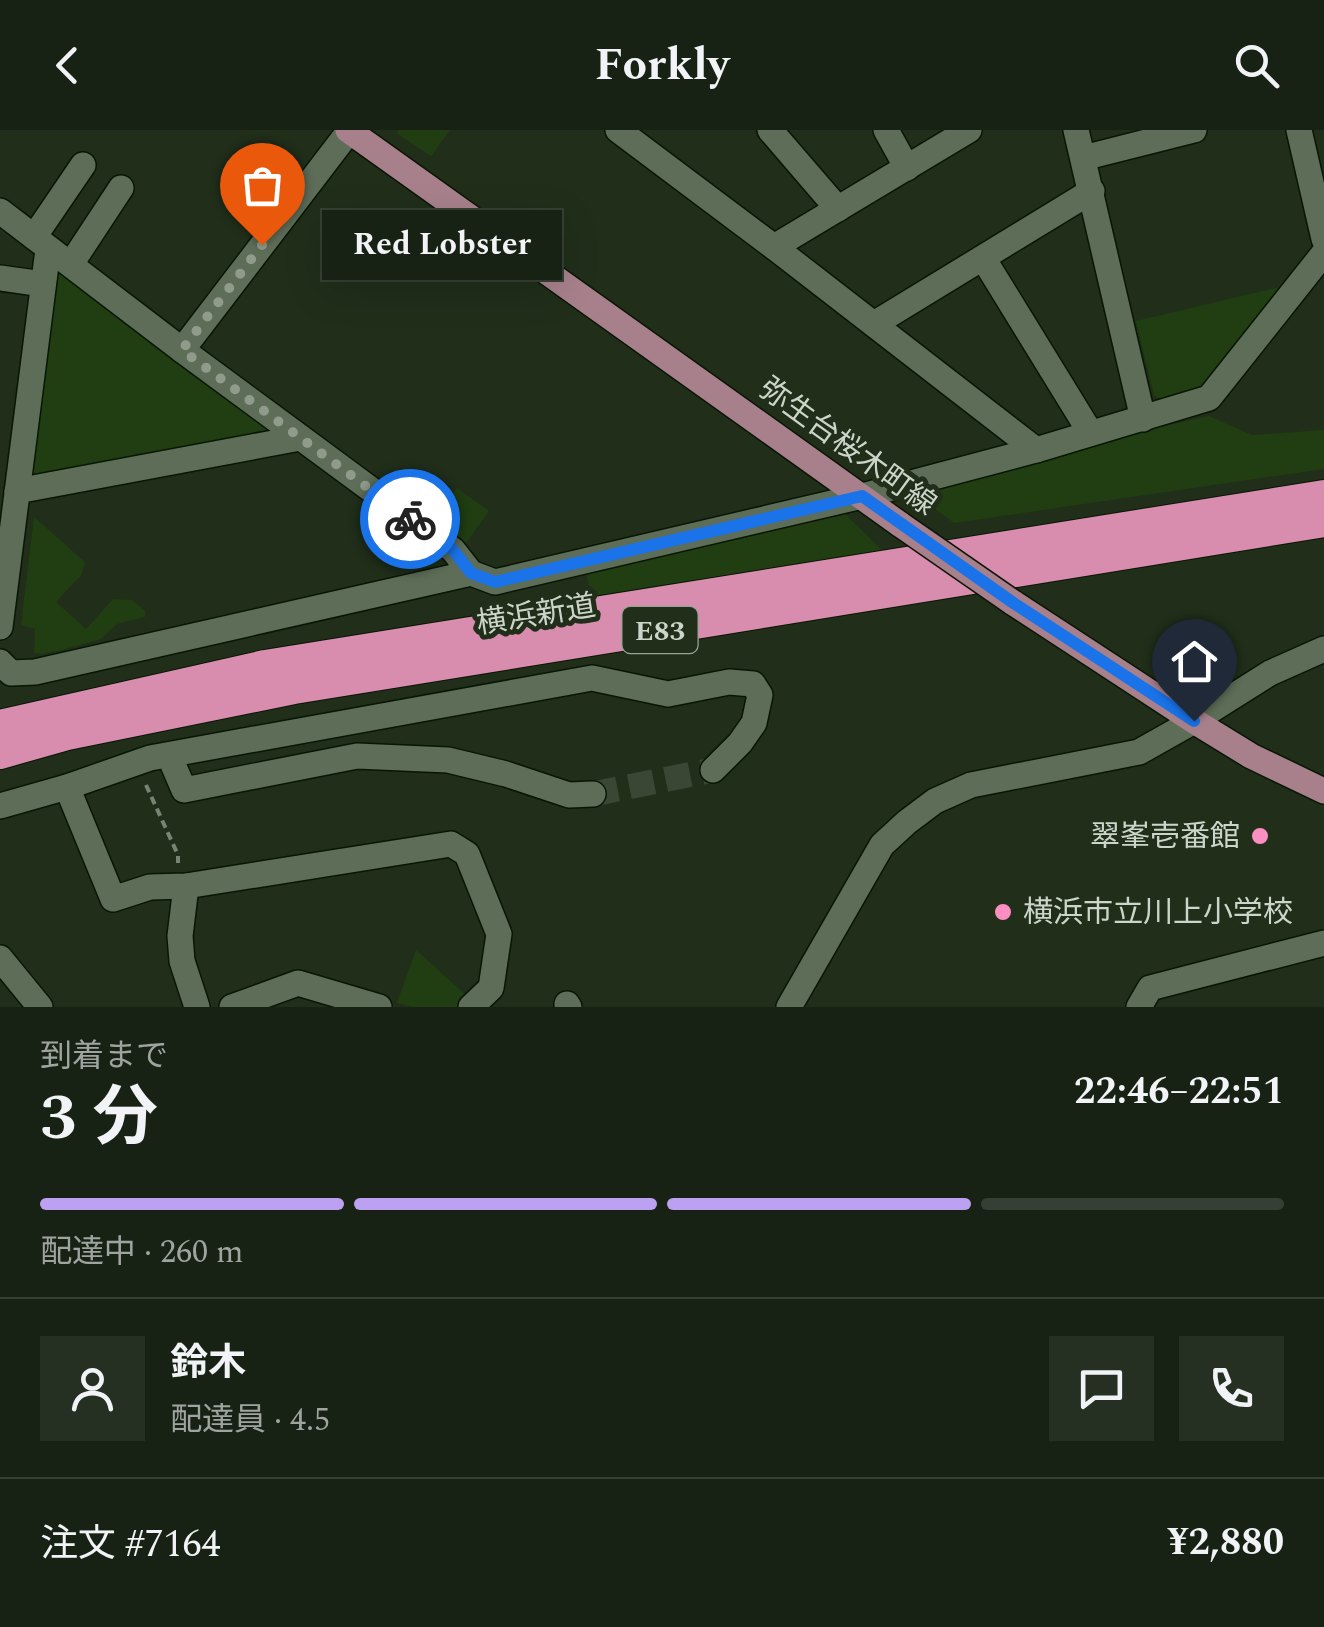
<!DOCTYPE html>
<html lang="ja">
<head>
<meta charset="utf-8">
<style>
	body { margin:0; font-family:Spectral,"Noto Sans JP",serif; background:#252f22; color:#f1f3f6; height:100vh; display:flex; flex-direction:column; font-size:38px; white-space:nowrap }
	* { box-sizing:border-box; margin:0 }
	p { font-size:32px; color:#9fa4a0 }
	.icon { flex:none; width:55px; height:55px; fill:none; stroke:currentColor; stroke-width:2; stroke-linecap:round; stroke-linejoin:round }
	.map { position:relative; height:877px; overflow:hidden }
	.side { display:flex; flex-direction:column; background:#182214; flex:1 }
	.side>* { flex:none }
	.pin { position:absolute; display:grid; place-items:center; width:85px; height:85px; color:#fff; margin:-102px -42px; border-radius:50% 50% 50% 0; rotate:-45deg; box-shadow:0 0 10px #0007 }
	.pin .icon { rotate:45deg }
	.courier { position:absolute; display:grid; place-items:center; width:100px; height:100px; margin:-50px; border:8px solid #1a73e8; border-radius:50%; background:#fff; color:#222; box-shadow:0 2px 12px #0007 }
	.bubble { position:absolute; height:70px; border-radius:0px; background:#182214; box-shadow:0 10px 40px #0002,0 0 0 2px #363f34; font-size:32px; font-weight:700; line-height:70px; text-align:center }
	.summary em { font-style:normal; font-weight:700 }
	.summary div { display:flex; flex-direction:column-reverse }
	.summary { display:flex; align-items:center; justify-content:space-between; height:170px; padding:0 40px }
	h1 { font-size:65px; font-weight:700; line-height:75px }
	.bar { display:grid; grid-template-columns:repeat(4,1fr); gap:15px 10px; align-content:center; height:120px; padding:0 40px }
	.bar i { height:12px; border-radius:8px; background:#363f34 }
	.bar .current { background:#bca0f2 }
	.bar p { grid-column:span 4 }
	.line { display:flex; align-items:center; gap:25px; padding:0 40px; border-top:2px solid #363f34 }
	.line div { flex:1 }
	.round { display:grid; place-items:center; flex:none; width:105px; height:105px; border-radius:0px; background:#252f22 }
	header { display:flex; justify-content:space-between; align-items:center; height:130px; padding:0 40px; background:#182214; font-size:45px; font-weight:700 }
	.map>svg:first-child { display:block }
	.green { fill:#203e11 }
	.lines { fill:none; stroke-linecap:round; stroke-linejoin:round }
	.minor-tunnel { stroke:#3a4734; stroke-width:25; stroke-dasharray:25 12; stroke-linecap:butt }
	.minor-casing { stroke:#091605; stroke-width:28 }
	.major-casing { stroke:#091605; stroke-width:28 }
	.highway-casing { stroke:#091605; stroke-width:32 }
	.path { stroke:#778373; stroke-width:4; stroke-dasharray:8 5; stroke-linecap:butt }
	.minor { stroke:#5d6d57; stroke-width:25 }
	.major { stroke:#a7808b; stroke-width:25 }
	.highway { stroke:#d88cae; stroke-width:30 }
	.major-bridge-casing { stroke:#091605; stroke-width:28; stroke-linecap:butt }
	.major-bridge { stroke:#a7808b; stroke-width:25 }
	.done { stroke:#909b8c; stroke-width:10; stroke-dasharray:0 18 }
	.route { stroke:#1a73e8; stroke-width:12 }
	.poi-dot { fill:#fc8fc2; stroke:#202e1a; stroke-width:4 }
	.labels { text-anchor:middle; stroke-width:10; stroke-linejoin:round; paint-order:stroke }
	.shield { fill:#202e1a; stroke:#98a394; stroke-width:2.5 }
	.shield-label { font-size:28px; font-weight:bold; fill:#ccd5c9 }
	.street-label { font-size:30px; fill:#ccd5c9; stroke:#202e1a }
	.poi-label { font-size:30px; fill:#ccd5c9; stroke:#202e1a; text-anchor:end }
</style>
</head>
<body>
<header><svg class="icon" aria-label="back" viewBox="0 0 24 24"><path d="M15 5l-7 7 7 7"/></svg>Forkly<svg class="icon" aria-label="search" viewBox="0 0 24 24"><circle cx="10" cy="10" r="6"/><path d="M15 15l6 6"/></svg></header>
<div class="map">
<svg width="1324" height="877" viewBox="0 0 1324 877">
	<rect width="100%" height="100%" fill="#202e1a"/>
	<g class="green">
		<path d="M398 0H450L431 26 398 4Z"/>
		<path d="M64 143 269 296 267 304 38 347 30 338 56 146Z"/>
		<path d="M1296 153 1211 260 1164 272 1154 265 1136 191Z"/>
		<path d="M1209 286 1252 305 1324 300V339L954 393 912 362 1124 305Z"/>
		<path d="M457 358 489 381 464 416 432 393Z"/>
		<path d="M841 380 884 422 591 466 586 441Z"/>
		<path d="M34 387 85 432 82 444 56 472 86 499 113 469 132 470 145 481V487L117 494 101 509 58 521 42 524 34 523 35 499 21 495Z"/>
		<path d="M416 820 469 868 460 877H412L397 873Z"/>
	</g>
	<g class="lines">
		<path class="minor-tunnel" d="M593 664 713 640"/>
		<defs>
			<g id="minor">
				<path d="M618 0 774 117 1036 320"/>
				<path d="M770 0 838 79"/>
				<path d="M886 0 907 38"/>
				<path d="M1076 0 1143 289"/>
				<path d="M1299 0 1324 109"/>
				<path d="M1083 28 1194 0"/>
				<path d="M0 81 182 220 453 420 471 443 495 452 862 366 1036 320 1209 268 1324 123"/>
				<path d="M34 107 83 35"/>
				<path d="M774 117 969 0"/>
				<path d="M983 128 1090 302"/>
				<path d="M71 134 121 58"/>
				<path d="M0 148 43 154"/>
				<path d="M874 194 1092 61"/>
				<path d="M182 220 350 0"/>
				<path d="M17 361 300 308"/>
				<path d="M0 497 47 127 51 120"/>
				<path d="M0 532 11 543 35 542 471 443"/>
				<path d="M169 625 184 660 357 626 448 630 506 644 569 665 593 664"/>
				<path d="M67 657 113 769 150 757 186 756 451 714 467 724 499 804 491 858 471 877"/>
				<path d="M0 676 67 657 150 628 592 548 668 564 729 552 753 554 760 565 754 593 740 613 713 640"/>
				<path d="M186 756 180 806 182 831 197 877"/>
				<path d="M0 828 40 877"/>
				<path d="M567 874 569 877"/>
				<path d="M232 877 298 853 379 877"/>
				<path d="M789 877 882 715 907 692 935 671 971 655 1139 622 1194 591 1270 543 1324 519"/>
				<path d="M1139 877 1150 858 1324 813"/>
			</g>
			<g id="major">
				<path d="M348 0 901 395"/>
				<path d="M1012 472 1194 591 1251 626 1324 661"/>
			</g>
			<g id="highway">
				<path d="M0 595 265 535 1324 365"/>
				<path d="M0 624 67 605 294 559 1324 392"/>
			</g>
		</defs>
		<use href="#minor" class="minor-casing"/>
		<use href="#major" class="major-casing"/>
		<use href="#highway" class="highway-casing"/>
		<path class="path" d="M146 655 178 725V733"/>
		<use href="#minor" class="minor"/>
		<use href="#major" class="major"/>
		<use href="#highway" class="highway"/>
		<defs>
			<path id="major-bridge" d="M901 395 1012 472"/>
		</defs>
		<use href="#major-bridge" class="major-bridge-casing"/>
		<use href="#major-bridge" class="major-bridge"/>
	</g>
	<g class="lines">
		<path class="done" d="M262 115 182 220 410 389"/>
		<path class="route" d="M410 389 453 420 471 443 495 452 862 366 1012 472 1194 591"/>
	</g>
	<g class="poi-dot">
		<circle cx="1260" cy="706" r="10"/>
		<circle cx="1003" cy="782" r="10"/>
	</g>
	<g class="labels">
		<rect class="shield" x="622.5" y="477" width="75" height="46" rx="8"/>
		<g class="shield-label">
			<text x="660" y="510">E83</text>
		</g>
		<g class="street-label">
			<text transform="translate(848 316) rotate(36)" y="10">弥生台桜木町線</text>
			<text transform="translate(536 484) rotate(-9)" y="10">横浜新道</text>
		</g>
		<g class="poi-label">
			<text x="1240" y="716">翠峯壱番館</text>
			<text x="1023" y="792" text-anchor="start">横浜市立川上小学校</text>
		</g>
	</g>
</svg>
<div class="pin" style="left:262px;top:115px;background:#ea580c"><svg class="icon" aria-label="bag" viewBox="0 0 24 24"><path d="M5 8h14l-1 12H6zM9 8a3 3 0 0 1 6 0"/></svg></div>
<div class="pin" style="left:1194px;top:591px;background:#1f2937"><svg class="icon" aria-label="home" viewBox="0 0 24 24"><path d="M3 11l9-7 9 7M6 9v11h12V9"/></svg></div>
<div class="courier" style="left:410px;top:389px"><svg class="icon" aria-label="bike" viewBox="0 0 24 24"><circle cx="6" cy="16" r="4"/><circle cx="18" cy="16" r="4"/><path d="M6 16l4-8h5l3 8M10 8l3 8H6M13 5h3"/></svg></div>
<div class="bubble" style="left:322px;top:80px;width:240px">Red Lobster</div>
</div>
<section class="side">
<div class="summary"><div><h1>3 分</h1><p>到着まで</p></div><em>22:46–22:51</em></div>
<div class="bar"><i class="current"></i><i class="current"></i><i class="current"></i><i></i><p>配達中 · 260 m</p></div>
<div class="line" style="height:180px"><a class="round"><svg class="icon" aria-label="person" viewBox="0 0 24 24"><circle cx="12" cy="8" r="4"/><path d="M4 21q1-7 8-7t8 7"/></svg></a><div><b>鈴木</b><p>配達員 · 4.5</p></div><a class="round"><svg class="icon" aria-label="chat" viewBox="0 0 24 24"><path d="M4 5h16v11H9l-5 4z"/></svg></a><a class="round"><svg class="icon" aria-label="phone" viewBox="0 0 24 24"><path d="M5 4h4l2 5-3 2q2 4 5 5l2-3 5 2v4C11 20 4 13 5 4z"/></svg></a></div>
<div class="line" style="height:130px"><div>注文 #7164</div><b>¥2,880</b></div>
</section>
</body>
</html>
